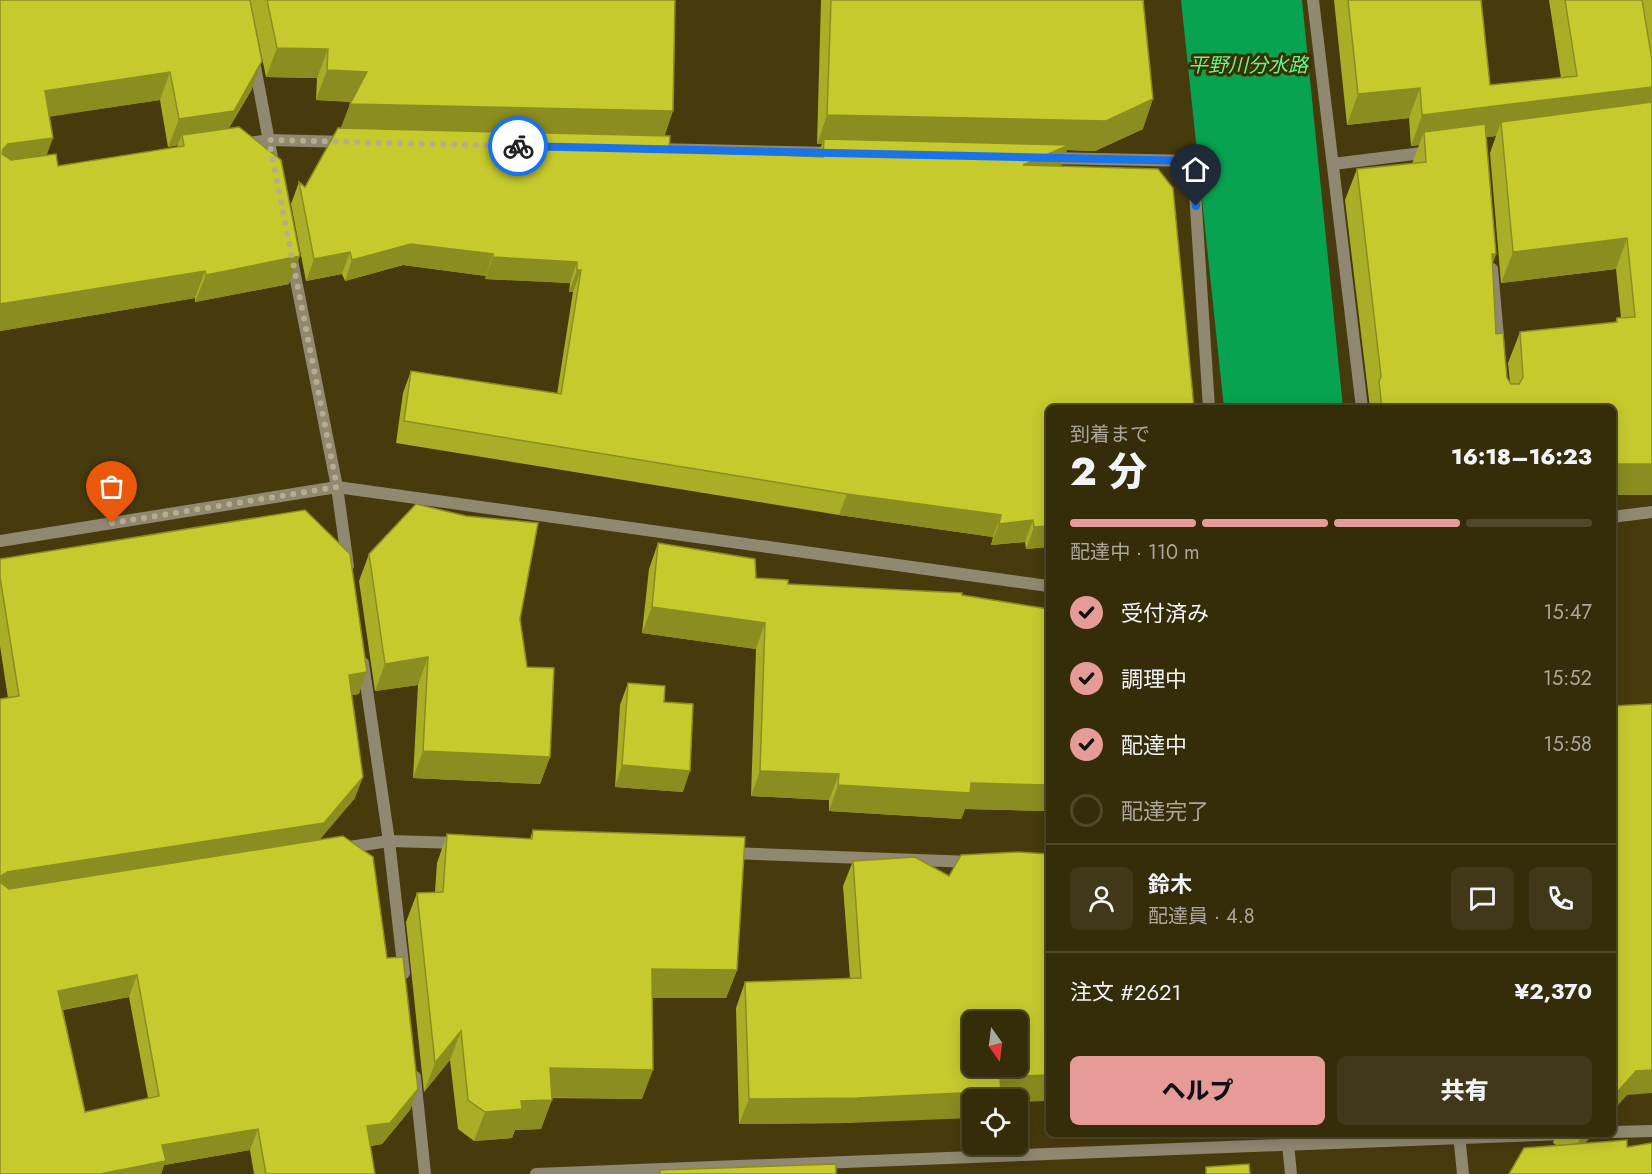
<!DOCTYPE html>
<html lang="ja">
<head>
<meta charset="utf-8">
<style>
	body { margin:0; font-family:Jost,"Noto Sans JP",sans-serif; background:#403818; color:#f1f3f6; height:100vh; display:flex; flex-direction:column; font-size:22px; white-space:nowrap }
	* { box-sizing:border-box; margin:0 }
	p { font-size:20px; color:#aaa79c }
	.icon { flex:none; width:33px; height:33px; fill:none; stroke:currentColor; stroke-width:2; stroke-linecap:round; stroke-linejoin:round }
	.map { position:relative; flex:1; overflow:hidden }
	.panel { position:absolute; left:1046px; top:405px; width:570px; height:732px; display:flex; flex-direction:column; background:#352c0a; border-radius:9px; box-shadow:0 3px 15px #0003,0 0 0 2px #4f482b }
	.panel>* { flex:none }
	.needle { width:39px; rotate:166deg }
	.fabs { position:absolute; left:962px; top:1011px; display:grid; gap:12px }
	.fabs a { display:grid; place-items:center; width:66px; height:66px; border-radius:9px; background:#352c0a; box-shadow:0 3px 15px #0003,0 0 0 2px #4f482b; font-size:30px }
	.pin { position:absolute; display:grid; place-items:center; width:51px; height:51px; color:#fff; margin:-62px -26px; border-radius:50% 50% 50% 0; rotate:-45deg; box-shadow:0 0 6px #0007 }
	.pin .icon { rotate:45deg }
	.courier { position:absolute; display:grid; place-items:center; width:60px; height:60px; margin:-30px; border:4px solid #1a73e8; border-radius:50%; background:#fff; color:#222; box-shadow:0 2px 8px #0007 }
	.summary em { font-style:normal; font-weight:800 }
	.summary div { display:flex; flex-direction:column-reverse }
	.summary { display:flex; align-items:center; justify-content:space-between; height:102px; padding:0 24px }
	h1 { font-size:39px; font-weight:800; line-height:45px }
	.bar { display:grid; grid-template-columns:repeat(4,1fr); gap:9px 6px; align-content:center; height:72px; padding:0 24px }
	.bar i { height:8px; border-radius:4px; background:#4f482b }
	.bar .current { background:#e69b98 }
	.bar p { grid-column:span 4 }
	.line { display:flex; align-items:center; gap:15px; padding:0 24px; border-top:2px solid #4f482b }
	.line div { flex:1 }
	.round { display:grid; place-items:center; flex:none; width:63px; height:63px; border-radius:9px; background:#403818 }
	ol { padding:0 24px; list-style:none }
	li { display:flex; align-items:center; gap:18px; height:66px }
	li p { margin-inline-start:auto }
	li .icon { padding:6px; border-radius:50%; background:#e69b98; color:#111; stroke-width:4 }
	li:last-child { color:#aaa79c }
	li i { width:33px; height:33px; border:3px solid #4f482b; border-radius:50% }
	.primary-button { display:flex; gap:12px; margin-top:auto; padding:12px 24px }
	.primary-button a { flex:1; height:69px; border-radius:9px; background:#e69b98; color:#111; font-size:24px; font-weight:800; line-height:69px; text-align:center }
	.primary-button a+a { background:#403818; color:#f1f3f6 }
	.map>svg:first-child { display:block }
	.water { fill:#07a350 }
	.pier { fill:#473a0d }
	.lines { fill:none; stroke-linecap:round; stroke-linejoin:round }
	.service { stroke:#918871; stroke-width:12 }
	.minor { stroke:#918871; stroke-width:12 }
	.tertiary { stroke:#918871; stroke-width:12 }
	.wall { fill:#aaae27; fill-rule:evenodd }
	.shaded-wall { fill:#8b8d20 }
	.building { fill:#c6ca2d; stroke:#8b8d20; stroke-width:1.5; fill-rule:evenodd }
	.done { stroke:#b8ad8a; stroke-width:6; stroke-dasharray:0 10.8 }
	.route { stroke:#1a73e8; stroke-width:8 }
	.labels { text-anchor:middle; stroke-width:6; stroke-linejoin:round; paint-order:stroke }
	.water-label { font-size:20px; font-style:italic; fill:#5bfa91; stroke:#3d2f01 }
</style>
</head>
<body>
<div class="map">
<svg width="1652" height="1174" viewBox="0 0 1652 1174">
	<rect width="100%" height="100%" fill="#473a0d"/>
	<path class="water" d="M1181 0H1302L1343 408H1224Z"/>
	<path class="pier" d="M1298 1134H1427L1431 1169 1302 1174Z"/>
	<g class="lines">
		<g class="service">
			<path d="M1333 164 1430 152"/>
			<path d="M1492 269 1499 348"/>
		</g>
		<g class="minor">
			<path d="M1313 0 1362 408"/>
			<path d="M254 61 274 168"/>
			<path d="M242 144 269 140 347 142"/>
			<path d="M655 149 833 153"/>
			<path d="M1048 158 1193 161 1209 408"/>
			<path d="M291 255 337 487 348 566"/>
			<path d="M363 663 389 841 404 973"/>
			<path d="M343 848 389 841 460 843"/>
			<path d="M729 853 972 862"/>
			<path d="M415 1077 425 1174"/>
			<path d="M1287 1134 1291 1174"/>
			<path d="M1459 1134 1463 1174"/>
		</g>
		<g class="tertiary">
			<path d="M1612 517 1652 512"/>
			<path d="M0 541 337 487 1048 586"/>
			<path d="M1612 1132 1652 1131"/>
			<path d="M536 1174 1564 1134"/>
		</g>
	</g>
	<g class="wall">
		<path d="M0 0 252 89 229 128 289 284 195 302V298L0 331ZM160 100 168 147 178 145 177 147 58 166 47 155 50 116Z"/>
		<path d="M250 0H675L665 135 669 150 817 157 822 144H817L821 0H1144L1143 3V129L1095 151 1067 150 1061 166 1048 547 1026 549 1025 542 991 545 993 537 839 515 396 443 403 393 411 371 557 394 573 292H569L570 283 485 279 486 276 403 265 345 281 342 274 306 281 291 204 299 182 305 187 341 128 351 102 316 100 317 78 266 77Z"/>
		<path d="M1334 0H1481L1490 85 1561 78 1549 0H1652V495H1612V408H1370L1345 200 1357 169 1412 164 1419 145 1411 146 1409 118 1347 125ZM1496 136 1490 153 1501 283 1616 269 1621 318H1617L1615 323 1520 332 1508 363 1510 382 1507 378 1496 334 1492 264 1496 254 1486 137Z"/>
		<path d="M466 516 520 619 527 667 550 757 540 784 413 778 418 685 375 691 359 581 369 554Z"/>
		<path d="M658 543 756 578 788 584 962 595 1048 609V811L965 809 961 819 829 811V800L751 796 756 649 642 633 649 569Z"/>
		<path d="M0 559 359 694 351 695 355 798 319 840 387 958 418 1089 410 1110 382 1144 370 1146 375 1174H254L250 1150 164 1165 161 1174H0L8 698 0 646ZM129 997 148 1098 85 1112 63 1010Z"/>
		<path d="M628 683 664 702 683 792 615 787 620 705Z"/>
		<path d="M533 830 737 970 726 998H652L642 1099 552 1098 541 1129 515 1130 512 1138 474 1141 458 1129 450 1060 424 1092 406 922 417 893 435 892 437 863 447 834 530 839Z"/>
		<path d="M853 861 949 876 1017 1100 848 1123 739 1124 736 1008 745 982 850 979 843 886Z"/>
		<path d="M1556 1134H1593L1585 1143 1627 1147 1652 1174 1556 1145 1553 1143Z"/>
	</g>
	<g class="shaded-wall">
		<path d="M277 48 328 49 317 78 266 77Z"/>
		<path d="M262 61 252 89 223 138 182 135 178 145 168 147 179 119Z"/>
		<path d="M327 70 367 72 357 102 316 100Z"/>
		<path d="M170 72 160 100 35 119 45 91Z"/>
		<path d="M1652 87V112L1501 122 1496 136 1425 144 1424 132 1419 145 1411 146 1422 115Z"/>
		<path d="M1420 88 1409 118 1347 125 1358 94Z"/>
		<path d="M1153 99 1143 129 1095 151 1067 150 1061 166 1015 187 824 139 822 144H817L827 115Z"/>
		<path d="M350 104 673 111 663 141 339 133Z"/>
		<path d="M53 138 43 165 0 172 3 149 8 144Z"/>
		<path d="M1627 238 1616 269 1501 283 1513 252Z"/>
		<path d="M411 244 493 254 486 276 403 265 345 281 352 260Z"/>
		<path d="M350 252 342 274 306 281 314 259Z"/>
		<path d="M1492 254H1496L1485 285Z"/>
		<path d="M300 256 289 284 195 302 206 275Z"/>
		<path d="M493 257 577 262 570 283 485 279Z"/>
		<path d="M577 270H581L573 292H569Z"/>
		<path d="M205 271 195 298 0 331V304Z"/>
		<rect x="1612" y="464" width="40" height="31"/>
		<path d="M847 494 1001 515 993 537 839 515Z"/>
		<path d="M1033 520 1025 542 991 545 999 524Z"/>
		<path d="M1048 526V547L1026 549 1034 527Z"/>
		<path d="M652 607 765 623 756 649 642 633Z"/>
		<path d="M428 657 418 685 375 691 385 664Z"/>
		<path d="M367 672 359 694 341 697 349 675Z"/>
		<path d="M423 751 550 757 540 784 413 778Z"/>
		<path d="M622 765 690 771 683 792 615 787Z"/>
		<path d="M760 771 839 774 829 800 751 796Z"/>
		<path d="M363 777 355 798 316 844 0 894V877L7 872Z"/>
		<path d="M971 783 1048 785V811L965 809 961 819 829 811 838 785Z"/>
		<path d="M652 969 737 970 726 998H642Z"/>
		<path d="M137 975 129 997 50 1012 58 991Z"/>
		<path d="M461 1031 450 1060 424 1092 435 1063Z"/>
		<path d="M550 1068 653 1070 642 1099 540 1097Z"/>
		<path d="M1652 1070V1093L1627 1095 1612 1112V1098L1636 1071Z"/>
		<path d="M1048 1075V1101L1017 1102V1100H972V1118L848 1123 739 1124 749 1099 1000 1077Z"/>
		<path d="M418 1089 410 1110 382 1144 360 1148 367 1126Z"/>
		<path d="M552 1100 541 1129 515 1130 512 1138 474 1141 485 1112 521 1101Z"/>
		<path d="M258 1129 250 1150 164 1165 161 1174H100L162 1145Z"/>
		<path d="M1581 1134H1593L1572 1159 1581 1135Z"/>
	</g>
	<g class="building">
		<path d="M0 0H250L262 61 234 111 179 119 170 72 45 91 53 138 8 144 3 149 2 154 11 160 56 154 58 166 184 146 182 135 239 127 281 160 300 256 206 275 205 271 0 304Z"/>
		<path d="M267 0H675L673 111 350 104 367 72 327 70 328 49 277 48Z"/>
		<path d="M831 0H1143L1153 99 1106 121 827 115Z"/>
		<path d="M1348 0H1481L1490 85 1577 76 1565 0H1642L1652 60V87L1422 115 1420 88 1358 94Z"/>
		<path d="M1652 102V464H1612V408H1382L1379 382 1381 376 1357 169 1426 162 1424 132 1485 124 1496 254H1492L1496 334 1503 333 1507 378 1511 384H1519L1523 377 1520 332 1617 322V318L1635 317 1627 238 1513 252 1501 122Z"/>
		<path d="M338 128 670 136 669 150 823 157 824 139 1069 145 1023 165 1158 169 1173 188 1194 408H1048V526L1034 527 1033 520 999 524 1001 515 847 494 404 421 411 371 561 394 581 270H577V262L493 257V254L411 244 352 260 350 252 314 259 299 182 305 187Z"/>
		<path d="M416 504 466 516 538 523 520 619 527 667 554 668 550 757 423 751 428 657 385 664 369 554Z"/>
		<path d="M305 510 350 554 367 672 349 675 363 777 324 823 7 872 0 877V881V699L19 696 0 577V559Z"/>
		<path d="M658 543 755 559 756 578 788 580V584L962 593V595L1048 609V785L971 783 970 793 838 785 839 774 760 771 765 623 652 607Z"/>
		<path d="M628 683 665 686 664 702 693 704 690 771 622 765Z"/>
		<path d="M1652 704V1070L1636 1071 1612 1098V706Z"/>
		<path d="M533 830 745 837 737 970 652 969 653 1070 550 1068 552 1100 521 1101 522 1109 485 1112 468 1100 461 1031 435 1063 417 893 443 892 447 834 532 839Z"/>
		<path d="M343 836 373 857 387 958 403 957 418 1089 390 1123 367 1126 375 1174H266L258 1129 162 1145 166 1161 100 1174H0V882L9 889ZM137 975 159 1096 85 1112 58 991Z"/>
		<path d="M1018 852 1048 854V1075L1000 1077 1001 1091 858 1098 749 1099 745 982 861 978 853 861 915 857 949 876 961 855ZM972 1022H1017V1066H972Z"/>
		<path d="M1627 1140V1147L1652 1143V1174H1509L1524 1148Z"/>
		<path d="M836 1164V1174H660V1170Z"/>
		<path d="M1249 1164 1250 1174H1206V1167Z"/>
	</g>
	<g class="lines">
		<path class="done" d="M112 523 337 487 269 140 518 146"/>
		<path class="route" d="M518 146 1193 161 1196 206"/>
	</g>
	<g class="labels">
		<g class="water-label">
			<text x="1248" y="72">平野川分水路</text>
		</g>
	</g>
</svg>
<div class="fabs">
<a><svg class="needle" viewBox="-14 -14 28 28"><path d="M0-13l5 13h-10z" fill="#e53935"/><path d="M0 13l5-13h-10z" fill="#aaa79c"/></svg></a>
<a><svg class="icon" aria-label="locate" viewBox="0 0 24 24"><circle cx="12" cy="12" r="6"/><path d="M12 2v4M12 18v4M2 12h4M18 12h4"/></svg></a>
</div>
<div class="pin" style="left:112px;top:523px;background:#ea580c"><svg class="icon" aria-label="bag" viewBox="0 0 24 24"><path d="M5 8h14l-1 12H6zM9 8a3 3 0 0 1 6 0"/></svg></div>
<div class="pin" style="left:1196px;top:206px;background:#1f2937"><svg class="icon" aria-label="home" viewBox="0 0 24 24"><path d="M3 11l9-7 9 7M6 9v11h12V9"/></svg></div>
<div class="courier" style="left:518px;top:146px"><svg class="icon" aria-label="bike" viewBox="0 0 24 24"><circle cx="6" cy="16" r="4"/><circle cx="18" cy="16" r="4"/><path d="M6 16l4-8h5l3 8M10 8l3 8H6M13 5h3"/></svg></div>
<section class="panel">
<div class="summary"><div><h1>2 分</h1><p>到着まで</p></div><em>16:18–16:23</em></div>
<div class="bar"><i class="current"></i><i class="current"></i><i class="current"></i><i></i><p>配達中 · 110 m</p></div>
<ol>
<li><svg class="icon" aria-label="check" viewBox="0 0 24 24"><path d="M5 12l5 5 9-10"/></svg>受付済み<p>15:47</p></li>
<li><svg class="icon" aria-label="check" viewBox="0 0 24 24"><path d="M5 12l5 5 9-10"/></svg>調理中<p>15:52</p></li>
<li><svg class="icon" aria-label="check" viewBox="0 0 24 24"><path d="M5 12l5 5 9-10"/></svg>配達中<p>15:58</p></li>
<li><i></i>配達完了</li>
</ol>
<div class="line" style="height:108px"><a class="round"><svg class="icon" aria-label="person" viewBox="0 0 24 24"><circle cx="12" cy="8" r="4"/><path d="M4 21q1-7 8-7t8 7"/></svg></a><div><b>鈴木</b><p>配達員 · 4.8</p></div><a class="round"><svg class="icon" aria-label="chat" viewBox="0 0 24 24"><path d="M4 5h16v11H9l-5 4z"/></svg></a><a class="round"><svg class="icon" aria-label="phone" viewBox="0 0 24 24"><path d="M5 4h4l2 5-3 2q2 4 5 5l2-3 5 2v4C11 20 4 13 5 4z"/></svg></a></div>
<div class="line" style="height:78px"><div>注文 #2621</div><b>¥2,370</b></div>
<div class="primary-button"><a>ヘルプ</a><a>共有</a></div>
</section>
</div>
</body>
</html>
